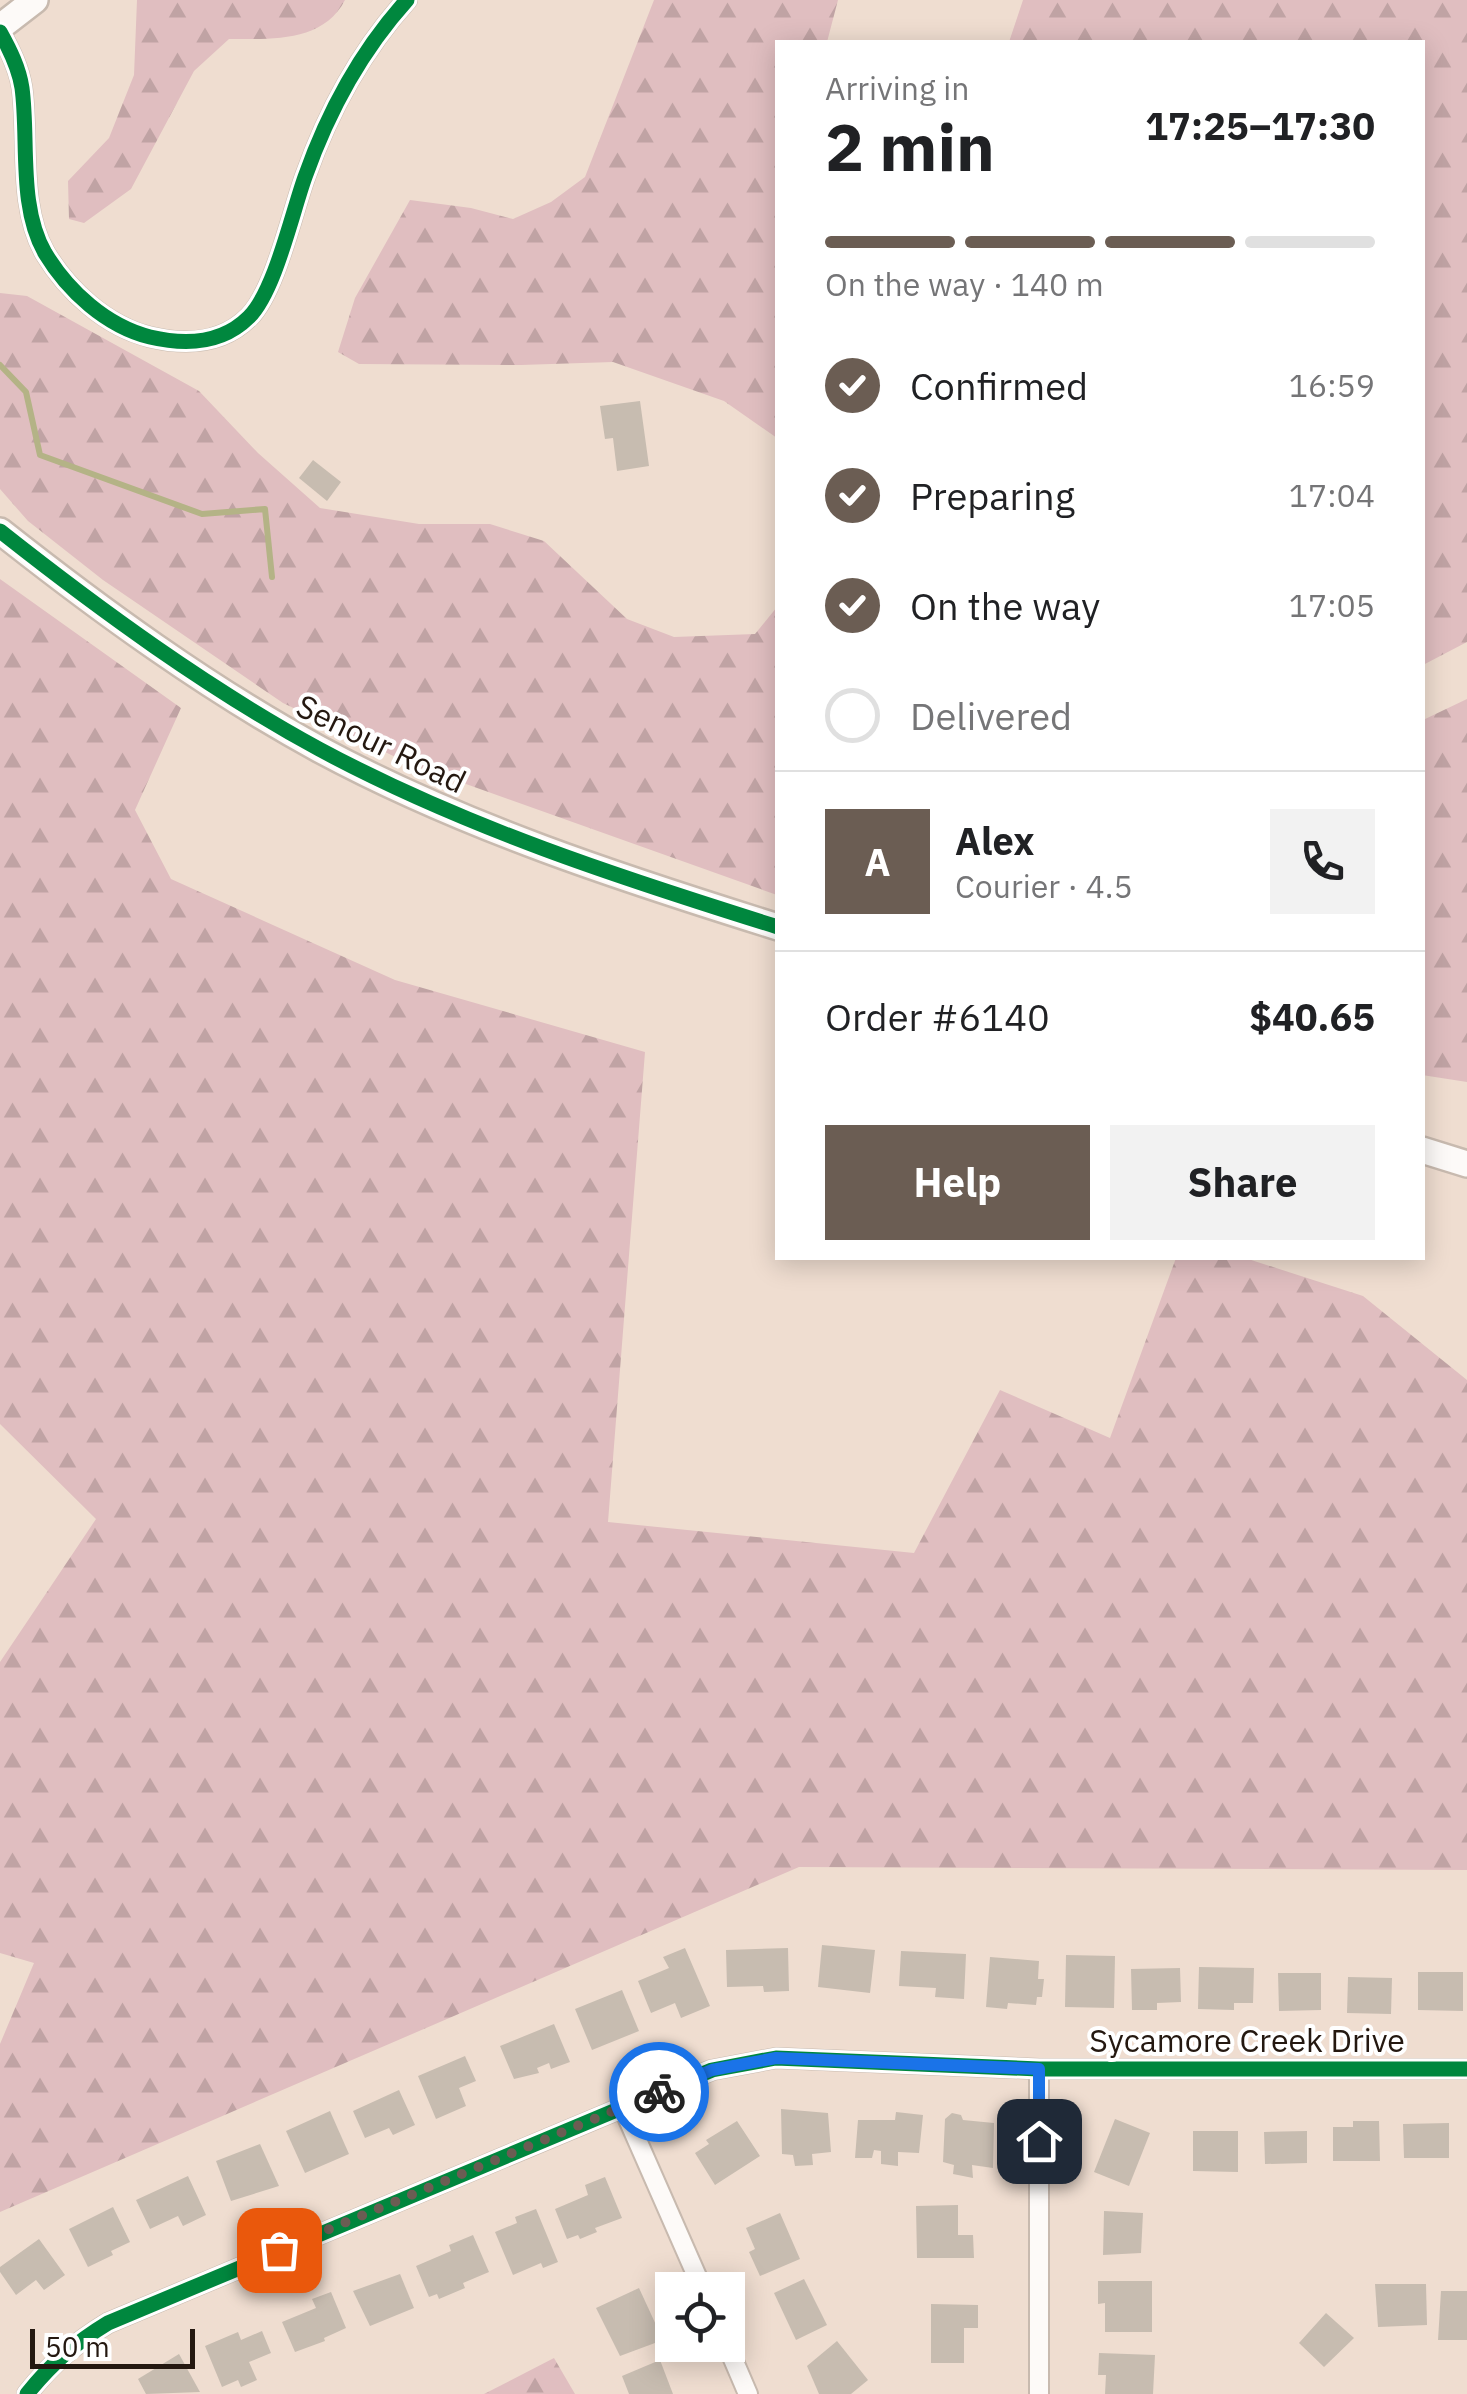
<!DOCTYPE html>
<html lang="en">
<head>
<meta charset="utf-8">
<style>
	body { margin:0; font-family:"IBM Plex Sans",sans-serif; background:#f2f2f2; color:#202124; height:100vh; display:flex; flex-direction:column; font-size:38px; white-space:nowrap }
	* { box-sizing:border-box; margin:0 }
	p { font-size:32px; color:#757577 }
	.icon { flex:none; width:55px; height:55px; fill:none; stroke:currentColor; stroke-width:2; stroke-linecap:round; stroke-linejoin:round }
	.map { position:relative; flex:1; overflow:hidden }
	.drawer { position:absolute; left:775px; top:40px; width:650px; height:1220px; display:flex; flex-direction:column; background:#fff; border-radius:0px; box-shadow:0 5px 25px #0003 }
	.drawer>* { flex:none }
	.controls { position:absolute; left:655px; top:2272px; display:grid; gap:20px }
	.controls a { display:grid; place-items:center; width:90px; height:90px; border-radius:0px; background:#fff; box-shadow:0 5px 25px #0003; font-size:50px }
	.scale { position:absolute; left:30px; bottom:25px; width:165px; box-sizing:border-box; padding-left:10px; border:5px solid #241810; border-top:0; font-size:28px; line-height:35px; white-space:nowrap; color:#241810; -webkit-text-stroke:8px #fff; paint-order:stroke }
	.pin { position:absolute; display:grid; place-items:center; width:85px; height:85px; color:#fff; margin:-42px; border-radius:20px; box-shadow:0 5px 15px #0006 }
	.courier { position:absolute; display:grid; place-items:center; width:100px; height:100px; margin:-50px; border:8px solid #1a73e8; border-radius:50%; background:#fff; color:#222; box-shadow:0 2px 12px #0007 }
	.headline em { font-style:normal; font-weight:700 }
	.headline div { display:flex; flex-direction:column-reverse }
	.headline { display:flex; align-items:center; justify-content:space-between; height:170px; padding:0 50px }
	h1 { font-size:65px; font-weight:700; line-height:75px }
	.bar { display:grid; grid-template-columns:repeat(4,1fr); gap:15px 10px; align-content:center; height:120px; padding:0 50px }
	.bar i { height:12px; border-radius:8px; background:#e0e0e0 }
	.bar .on { background:#6b5d53 }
	.bar p { grid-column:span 4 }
	.line { display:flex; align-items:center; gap:25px; padding:0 50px; border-top:2px solid #e0e0e0 }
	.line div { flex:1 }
	.round { display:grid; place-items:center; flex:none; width:105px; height:105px; border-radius:0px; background:#f2f2f2 }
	ol { padding:0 50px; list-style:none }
	li { display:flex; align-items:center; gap:30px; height:110px }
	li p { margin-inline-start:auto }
	li .icon { padding:10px; border-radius:50%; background:#6b5d53; color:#fff; stroke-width:4 }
	li:last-child { color:#757577 }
	li i { width:55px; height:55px; border:5px solid #e0e0e0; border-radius:50% }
	.button { display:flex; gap:20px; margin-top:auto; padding:20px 50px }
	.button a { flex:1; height:115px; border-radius:0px; background:#6b5d53; color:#fff; font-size:40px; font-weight:700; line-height:115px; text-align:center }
	.button a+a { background:#f2f2f2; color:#202124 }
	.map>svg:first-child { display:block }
	.forest { fill:url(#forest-firs) }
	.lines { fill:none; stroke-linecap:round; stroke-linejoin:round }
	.stream { stroke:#b4b386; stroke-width:6 }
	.building { fill:#c7bcb0 }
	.street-casing { stroke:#c8baaf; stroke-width:22 }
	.secondary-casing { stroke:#c8baaf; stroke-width:30 }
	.street { stroke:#fdfaf8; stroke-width:18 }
	.secondary { stroke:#fdfaf8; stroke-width:25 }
	.cycleway-casing { stroke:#fff; stroke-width:21 }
	.cycleway { stroke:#00873e; stroke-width:15 }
	.done { stroke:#6b5d53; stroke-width:10; stroke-dasharray:0 18 }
	.route { stroke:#1a73e8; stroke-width:12 }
	.labels { text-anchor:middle; stroke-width:8; stroke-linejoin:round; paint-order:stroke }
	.street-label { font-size:32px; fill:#241810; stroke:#fff }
</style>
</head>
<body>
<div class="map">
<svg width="1467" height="2394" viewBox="0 0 1467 2394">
	<defs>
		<pattern id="forest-firs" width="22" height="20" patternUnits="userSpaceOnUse" patternTransform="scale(2.5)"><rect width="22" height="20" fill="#e0bec0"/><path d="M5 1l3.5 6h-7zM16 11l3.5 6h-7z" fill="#c0a3a4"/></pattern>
	</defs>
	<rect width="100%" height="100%" fill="#efddd0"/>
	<g class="forest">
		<path d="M137 0H345C323 43 270 39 229 39L194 71 131 189 84 223 69 219 68 181 109 138 134 75Z"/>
		<path d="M654 0H838L827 42H778L777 438 724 401 613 362 521 365 359 364 338 352 355 298 410 200 471 208 513 219 551 202 585 177Z"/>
		<path d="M1023 0H1467V642L1423 665 1422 42H1009Z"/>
		<path d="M0 293 27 296 199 391 258 453 320 508 419 524H490L544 541 627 619 674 637 755 634 777 607V895L410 764 283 703 103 580 28 521 0 489Z"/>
		<path d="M0 579 181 708 135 810 171 879 395 980 645 1052 608 1522 914 1553 1000 1390 1110 1438 1176 1258H1245L1363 1296 1467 1380V1870L799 1867 0 2212V2044L34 1963 0 1953V1662L96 1519 0 1424Z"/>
		<path d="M1467 699V1082L1422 1075 1423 720Z"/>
		<path d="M554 2358 575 2394H484Z"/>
	</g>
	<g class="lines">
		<path class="stream" d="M0 365 26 392 40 455 202 514 265 509 272 577"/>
	</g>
	<g class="building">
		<path d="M640 401 649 466 617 471 613 438 605 439 600 406Z"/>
		<path d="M313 460 341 482 327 501 299 478Z"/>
		<path d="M822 1945 875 1950 870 1993 818 1987Z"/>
		<path d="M685 1948 710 2006 681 2018 675 2003 651 2013 638 1981 669 1968 663 1957Z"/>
		<path d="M788 1948 789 1991 764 1992 763 1986 727 1987 726 1950Z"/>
		<path d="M901 1951 966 1954 964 1999 935 1997 936 1988 899 1986Z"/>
		<path d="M1066 1955 1115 1956 1114 2008 1065 2007Z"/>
		<path d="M990 1957 1039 1961 1038 1979H1044L1042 1997H1037L1036 2005 1008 2003 1007 2009 986 2007Z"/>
		<path d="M1199 1967 1254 1968 1253 2003H1234V2010L1198 2009Z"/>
		<path d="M1180 1968 1181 2002 1157 2003V2010H1132L1131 1969Z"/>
		<path d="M1418 1972H1463V2011L1418 2010Z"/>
		<path d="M1278 1973H1321V2010L1279 2011Z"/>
		<path d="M1348 1977 1392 1978 1391 2014 1347 2013Z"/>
		<path d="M622 1990 639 2031 592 2050 575 2009Z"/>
		<path d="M554 2024 570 2062 551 2069 549 2063 537 2068 539 2073 514 2079 500 2046Z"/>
		<path d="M465 2056 476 2081 459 2088 466 2106 436 2119 418 2076Z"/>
		<path d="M399 2090 415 2125 393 2135 389 2128 365 2138 353 2111Z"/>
		<path d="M781 2109 828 2113 831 2152 812 2154 813 2165 795 2166 793 2155 782 2154Z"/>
		<path d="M330 2111 349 2154 305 2173 286 2131Z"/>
		<path d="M896 2112 923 2115 919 2153 898 2152V2166L881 2164V2151L874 2150 872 2158H855L858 2120H895Z"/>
		<path d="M952 2113 961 2115 963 2120 994 2123 993 2168 972 2165 973 2178 953 2174 954 2165 943 2162 945 2119Z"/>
		<path d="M1115 2119 1150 2133 1129 2186 1094 2172Z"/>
		<path d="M737 2121 760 2156 715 2185 695 2153 709 2144 706 2140Z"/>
		<path d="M1353 2121H1379L1380 2161H1333V2127H1353Z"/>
		<path d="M1449 2123V2158H1404L1403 2124Z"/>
		<path d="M1193 2131H1238V2172L1193 2171Z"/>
		<path d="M1307 2131V2163L1265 2164 1264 2132Z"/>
		<path d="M260 2144 279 2186 231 2201 216 2161Z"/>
		<path d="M188 2176 206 2215 183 2226 178 2216 150 2229 136 2200Z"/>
		<path d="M605 2177 622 2218 595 2228 597 2232 580 2239 578 2235 567 2239 555 2209 588 2195 585 2185Z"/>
		<path d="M958 2205V2235H973L974 2258H917L916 2206Z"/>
		<path d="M113 2207 130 2242 111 2251 113 2255 88 2267 69 2229Z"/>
		<path d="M536 2209 558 2262 543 2268 541 2263 513 2275 495 2232 517 2223 515 2217Z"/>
		<path d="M1104 2211 1143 2213 1141 2253 1103 2255Z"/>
		<path d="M780 2213 800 2259 760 2276 749 2252 755 2249 746 2228Z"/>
		<path d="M473 2235 489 2272 463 2283 465 2288 439 2299 437 2294 429 2297 416 2266 451 2251 449 2245Z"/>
		<path d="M39 2239 65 2275 44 2290 36 2280 16 2295 0 2272V2267Z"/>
		<path d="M400 2274 414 2308 370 2326 353 2291Z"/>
		<path d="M804 2279 827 2325 796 2340 774 2293Z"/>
		<path d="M1098 2281H1152V2332H1105V2303L1098 2304Z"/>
		<path d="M1375 2284H1426L1427 2325 1378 2327Z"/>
		<path d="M639 2288 663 2340 620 2356 596 2308Z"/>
		<path d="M1441 2291H1467V2340H1438Z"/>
		<path d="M331 2292 346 2328 324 2338 325 2341 295 2352 282 2322 316 2308 312 2299Z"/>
		<path d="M931 2304 978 2305V2328H964V2363H931Z"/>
		<path d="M1326 2313 1354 2338 1324 2367 1299 2343Z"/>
		<path d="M262 2331 271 2353 249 2362 257 2380 241 2387 238 2380 222 2387 205 2346 238 2332 241 2340Z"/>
		<path d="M837 2341 868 2380 851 2394H819L807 2366Z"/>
		<path d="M1099 2353 1155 2355 1153 2394H1105L1106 2375H1098Z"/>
		<path d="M179 2354 200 2392 146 2394 138 2379Z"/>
		<path d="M660 2360 673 2394H629L622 2376Z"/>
	</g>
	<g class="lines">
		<defs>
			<g id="street">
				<path d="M0 32C10 50 19 68 22 88 29 140 18 206 45 253 68 291 106 326 150 337 184 345 221 345 249 317 275 291 292 213 305 177 328 112 361 51 407 0"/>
				<path d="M623 2108 703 2290"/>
				<path d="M727 2345 748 2394"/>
				<path d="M27 2394C51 2364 75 2343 108 2323L712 2070 776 2058 1039 2069H1467"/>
				<path d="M1039 2394V2069"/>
			</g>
			<g id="secondary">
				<path d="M0 27 35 0"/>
				<path d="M0 531C100 610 207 688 319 749 464 827 621 878 778 927"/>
				<path d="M1422 1150 1467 1164"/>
			</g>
		</defs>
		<use href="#street" class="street-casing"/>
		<use href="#secondary" class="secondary-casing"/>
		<use href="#street" class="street"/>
		<use href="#secondary" class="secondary"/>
		<defs>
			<g id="cycleway">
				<path d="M0 32C10 50 19 68 22 88 29 140 18 206 45 253 68 291 106 326 150 337 184 345 221 345 249 317 275 291 292 213 305 177 328 112 361 51 407 0"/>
				<path d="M0 531C100 610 207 688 319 749 464 827 621 878 778 927"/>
				<path d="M27 2394C51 2364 75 2343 108 2323L712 2070 776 2058 1039 2069H1467"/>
			</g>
		</defs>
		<use href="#cycleway" class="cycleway-casing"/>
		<use href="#cycleway" class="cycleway"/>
	</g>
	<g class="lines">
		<path class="done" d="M279 2250 659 2092"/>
		<path class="route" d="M659 2092 712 2070 776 2058 1039 2069V2141"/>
	</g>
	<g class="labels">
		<g class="street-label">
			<text transform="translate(381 744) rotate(26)" y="11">Senour Road</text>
			<text x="1247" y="2052">Sycamore Creek Drive</text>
		</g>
	</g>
</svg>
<div class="controls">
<a><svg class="icon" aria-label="locate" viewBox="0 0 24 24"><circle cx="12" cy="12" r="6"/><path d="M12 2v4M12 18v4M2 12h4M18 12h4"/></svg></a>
</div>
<div class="scale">50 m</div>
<div class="pin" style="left:279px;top:2250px;background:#ea580c"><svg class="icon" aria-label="bag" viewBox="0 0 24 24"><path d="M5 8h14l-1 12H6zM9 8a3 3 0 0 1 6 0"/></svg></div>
<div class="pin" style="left:1039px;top:2141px;background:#1f2937"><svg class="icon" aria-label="home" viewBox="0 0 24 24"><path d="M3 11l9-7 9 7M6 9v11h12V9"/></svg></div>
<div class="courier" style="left:659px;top:2092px"><svg class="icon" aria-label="bike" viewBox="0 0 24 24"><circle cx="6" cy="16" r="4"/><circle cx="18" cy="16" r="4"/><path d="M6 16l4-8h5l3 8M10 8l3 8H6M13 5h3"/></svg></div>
<section class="drawer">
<div class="headline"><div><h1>2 min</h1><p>Arriving in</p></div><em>17:25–17:30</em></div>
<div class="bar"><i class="on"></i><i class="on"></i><i class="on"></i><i></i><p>On the way · 140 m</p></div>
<ol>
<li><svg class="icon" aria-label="check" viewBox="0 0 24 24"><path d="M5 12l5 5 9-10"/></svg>Confirmed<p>16:59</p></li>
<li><svg class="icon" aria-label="check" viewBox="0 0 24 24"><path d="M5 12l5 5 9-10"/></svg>Preparing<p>17:04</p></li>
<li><svg class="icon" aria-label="check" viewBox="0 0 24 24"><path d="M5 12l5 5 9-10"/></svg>On the way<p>17:05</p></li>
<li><i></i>Delivered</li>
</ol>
<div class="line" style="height:180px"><b class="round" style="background:#6b5d53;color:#fff">A</b><div><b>Alex</b><p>Courier · 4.5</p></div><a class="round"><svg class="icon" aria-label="phone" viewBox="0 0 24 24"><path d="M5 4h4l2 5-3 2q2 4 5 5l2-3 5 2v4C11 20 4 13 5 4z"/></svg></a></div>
<div class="line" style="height:130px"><div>Order #6140</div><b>$40.65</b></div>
<div class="button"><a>Help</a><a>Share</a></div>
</section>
</div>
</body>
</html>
